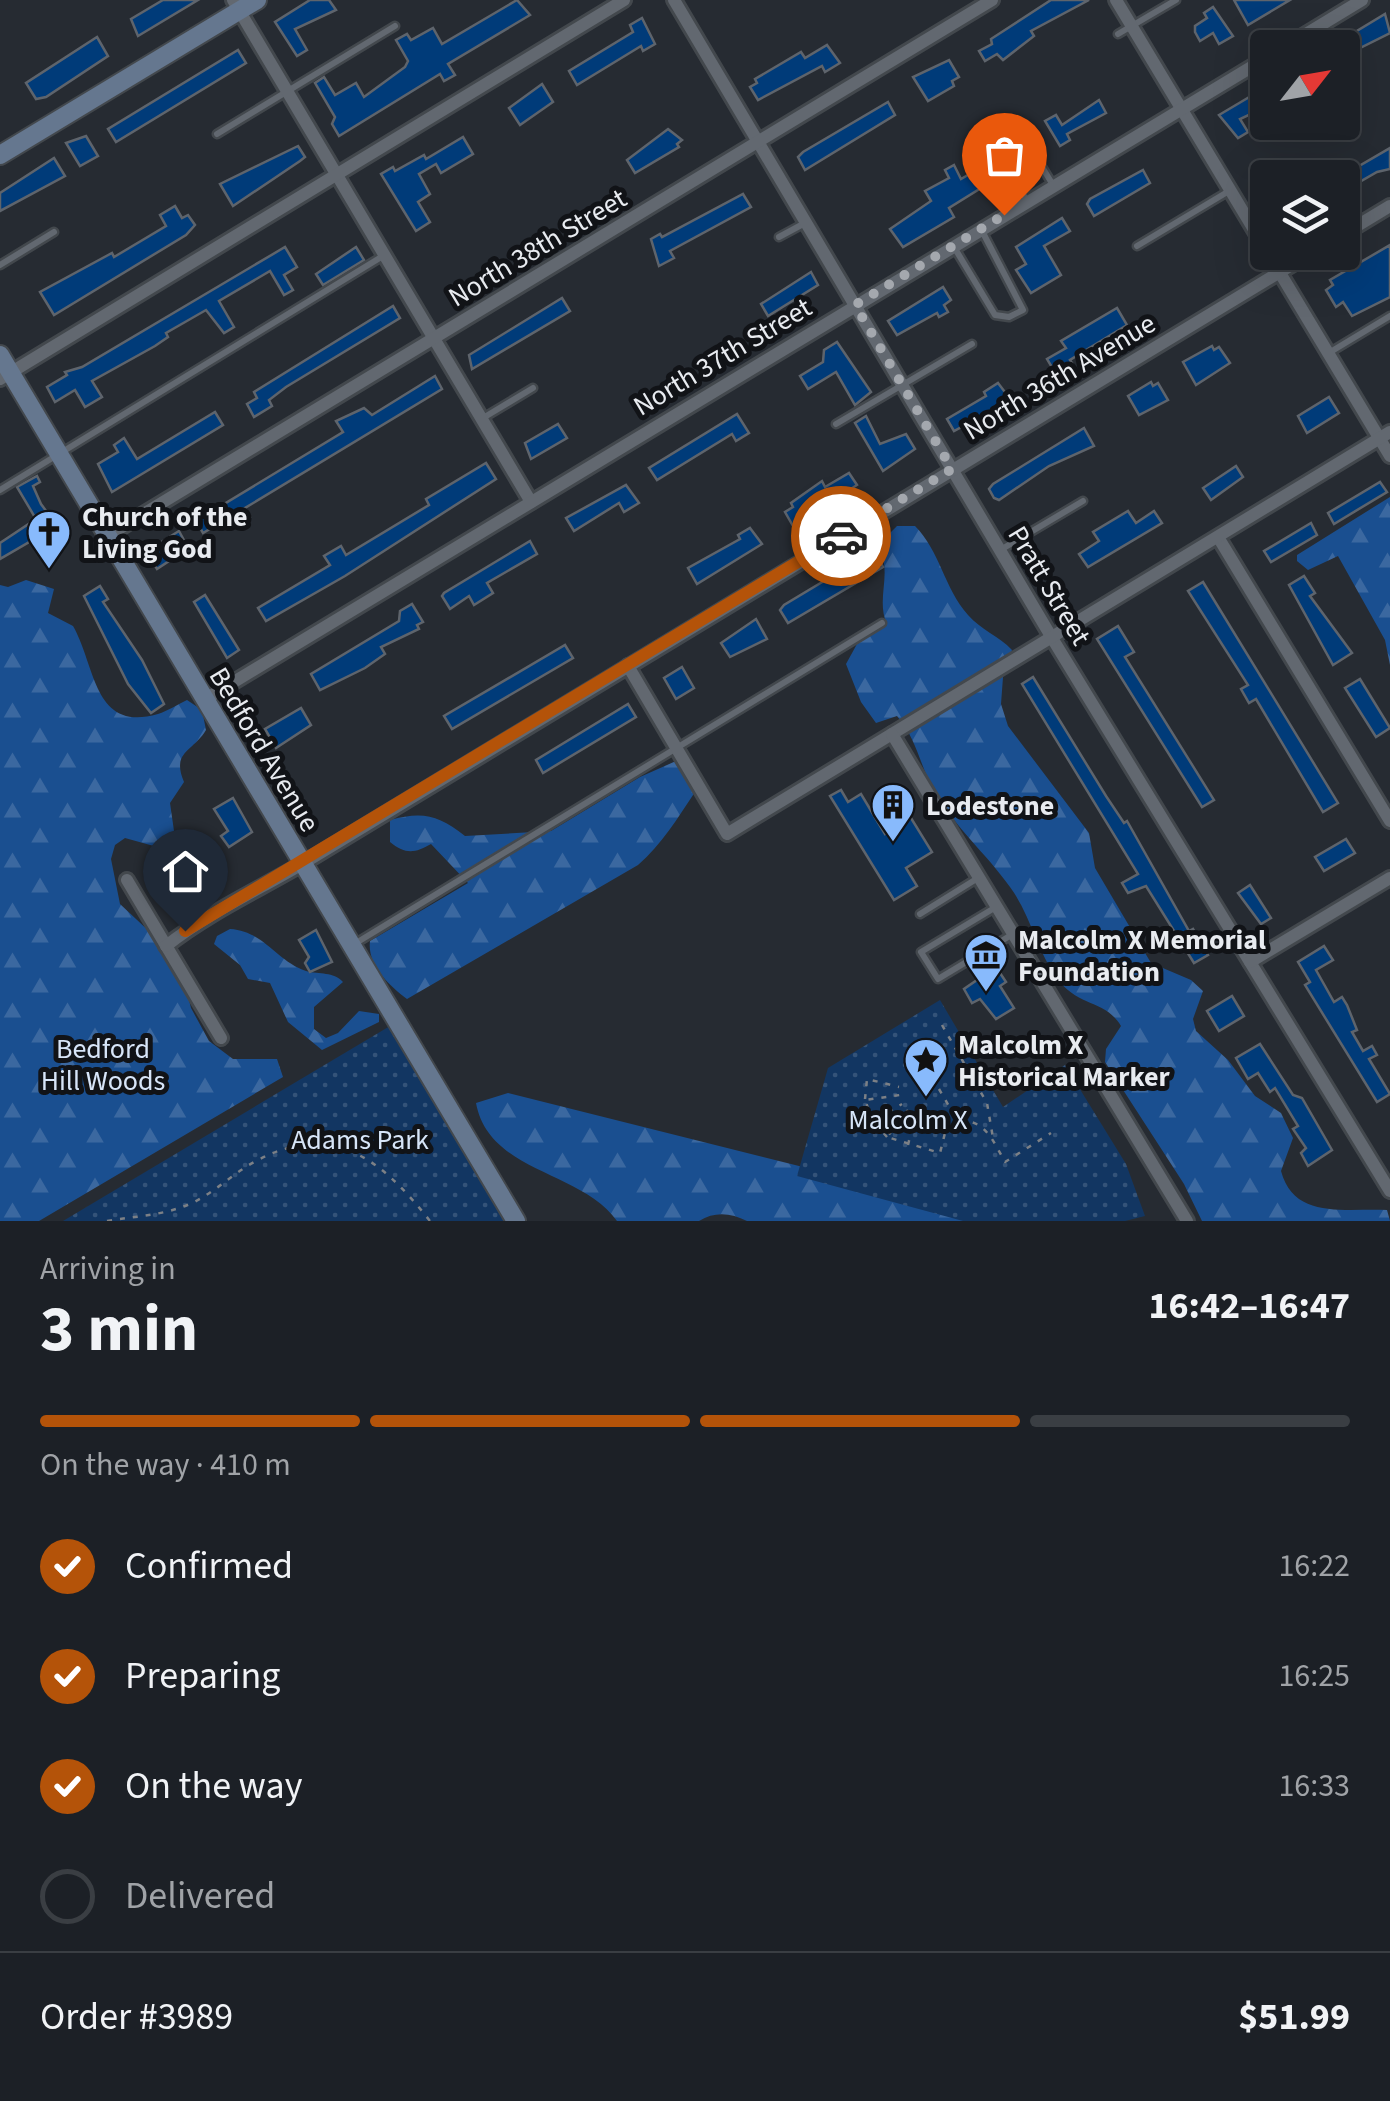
<!DOCTYPE html>
<html lang="en">
<head>
<meta charset="utf-8">
<style>
	body { margin:0; font-family:"Source Sans 3",sans-serif; background:#25282e; color:#f1f3f6; height:100vh; display:flex; flex-direction:column; font-size:38px; white-space:nowrap }
	* { box-sizing:border-box; margin:0 }
	p { font-size:32px; color:#a0a3a7 }
	.icon { flex:none; width:55px; height:55px; fill:none; stroke:currentColor; stroke-width:2; stroke-linecap:round; stroke-linejoin:round }
	.map { position:relative; height:1221px; overflow:hidden }
	.panel { display:flex; flex-direction:column; background:#1c2026; flex:1 }
	.panel>* { flex:none }
	.needle { width:65px; rotate:59deg }
	.buttons { position:absolute; left:1250px; top:30px; display:grid; gap:20px }
	.buttons a { display:grid; place-items:center; width:110px; height:110px; border-radius:10px; background:#1c2026; box-shadow:0 10px 40px #0002,0 0 0 2px #3a3e43; font-size:50px }
	.pin { position:absolute; display:grid; place-items:center; width:85px; height:85px; color:#fff; margin:-102px -42px; border-radius:50% 50% 50% 0; rotate:-45deg; box-shadow:0 0 10px #0007 }
	.pin .icon { rotate:45deg }
	.courier { position:absolute; display:grid; place-items:center; width:100px; height:100px; margin:-50px; border:8px solid #b45309; border-radius:50%; background:#fff; color:#222; box-shadow:0 2px 12px #0007 }
	.headline em { font-style:normal; font-weight:700 }
	.headline div { display:flex; flex-direction:column-reverse }
	.headline { display:flex; align-items:center; justify-content:space-between; height:170px; padding:0 40px }
	h1 { font-size:65px; font-weight:700; line-height:75px }
	.bar { display:grid; grid-template-columns:repeat(4,1fr); gap:15px 10px; align-content:center; height:120px; padding:0 40px }
	.bar i { height:12px; border-radius:8px; background:#3a3e43 }
	.bar .selected { background:#b45309 }
	.bar p { grid-column:span 4 }
	.line { display:flex; align-items:center; gap:25px; padding:0 40px; border-top:2px solid #3a3e43 }
	.line div { flex:1 }
	ol { padding:0 40px; list-style:none }
	li { display:flex; align-items:center; gap:30px; height:110px }
	li p { margin-inline-start:auto }
	li .icon { padding:10px; border-radius:50%; background:#b45309; color:#fff; stroke-width:4 }
	li:last-child { color:#a0a3a7 }
	li i { width:55px; height:55px; border:5px solid #3a3e43; border-radius:50% }
	.map>svg:first-child { display:block }
	.forest { fill:url(#forest-firs) }
	.park { fill:url(#park-dots) }
	.building { fill:#003b79; stroke:#5e646c; stroke-width:2.5 }
	.lines { fill:none; stroke-linecap:round; stroke-linejoin:round }
	.lane-casing { stroke:#43484d; stroke-width:11 }
	.street-casing { stroke:#43484d; stroke-width:18 }
	.secondary-casing { stroke:#43484d; stroke-width:22 }
	.path { stroke:#7c8086; stroke-width:2.5; stroke-dasharray:5 8; stroke-linecap:butt }
	.lane { stroke:#626870; stroke-width:6 }
	.street { stroke:#626870; stroke-width:12 }
	.secondary { stroke:#65778f; stroke-width:18 }
	.done { stroke:#a4a8ae; stroke-width:10; stroke-dasharray:0 18 }
	.route { stroke:#b45309; stroke-width:12 }
	.labels { text-anchor:middle; stroke-width:10; stroke-linejoin:round; paint-order:stroke }
	.street-label { font-size:28px; fill:#e8ebf0; stroke:#111317 }
	.poi-label { font-size:28px; font-weight:bold; fill:#e8ebf0; stroke:#111317; text-anchor:start }
	.park-label { font-size:28px; fill:#d7e5f8; stroke:#111317 }
</style>
</head>
<body>
<div class="map">
<svg width="1390" height="1221" viewBox="0 0 1390 1221">
	<defs>
		<pattern id="forest-firs" width="22" height="20" patternUnits="userSpaceOnUse" patternTransform="scale(2.5)"><rect width="22" height="20" fill="#1a4f90"/><path d="M5 1l3.5 6h-7zM16 11l3.5 6h-7z" fill="#3b68a0"/></pattern>
		<pattern id="park-dots" width="8" height="8" patternUnits="userSpaceOnUse" patternTransform="scale(2.5)"><rect width="8" height="8" fill="#123662"/><path d="M2 2h.1M6 6h.1" fill="none" stroke="#345379" stroke-width="1.8" stroke-linecap="round"/></pattern>
	</defs>
	<rect width="100%" height="100%" fill="#262b32"/>
	<g class="forest">
		<path d="M1390 497V665L1385 640 1338 556 1308 570 1297 561V555Z"/>
		<path d="M897 526H915C940 551 944 588 968 615 981 630 999 636 1012 650L1003 677 1001 704 1008 726 1089 833 1095 868 1151 963 1191 980 1203 991 1193 1019 1196 1031 1228 1060 1255 1096 1281 1113 1293 1138 1281 1171C1294 1220 1345 1208 1387 1210L1390 1221H1202L1184 1184 1105 1062 1106 1049 1121 1026C1105 999 1078 1008 1056 977 1037 950 1030 914 1010 887 986 853 955 828 934 790 919 764 917 739 897 716L876 723 861 702 846 664 857 644 887 625C876 599 891 577 881 553L886 537Z"/>
		<path d="M26 580 54 589 48 613 73 626C96 666 93 733 158 714 168 711 178 704 187 700L202 710 206 730C193 752 171 751 184 782L170 803 174 831 170 846 161 848 125 838 115 845 111 859 120 904 152 934 187 992 191 1008 209 1041 233 1059H277L283 1077 39 1221H0V585L8 587Z"/>
		<path d="M676 761 695 792C677 819 662 844 638 865L407 999C389 985 367 965 370 941L468 883 431 844C415 853 406 855 390 842V820C423 811 438 815 465 836L551 831 640 777Z"/>
		<path d="M230 929C264 931 276 961 306 971 320 975 333 971 343 982L314 1007V1029L326 1038 338 1033 359 1011 379 1014V1022L322 1050 288 1022 270 983 248 979 240 965 214 944 217 936Z"/>
		<path d="M508 1093 827 1173 968 1221H747C731 1213 715 1211 699 1221H617C581 1170 489 1173 476 1103Z"/>
	</g>
	<g class="park">
		<path d="M940 1000 1003 1107 1065 1065 1126 1164 1145 1216 1125 1221H963L797 1176 828 1068Z"/>
		<path d="M390 1026 508 1221H63Z"/>
	</g>
	<g class="building">
		<path d="M163 0H198L138 36 131 19Z"/>
		<path d="M310 0H329L336 10 295 29 307 50 297 56 275 22Z"/>
		<path d="M517 0 530 15 448 64 455 75 444 81 440 74 339 136 332 124 335 117 315 83 324 77 335 95 356 83 364 97 405 67 408 61 396 40 407 34 411 40 433 28 442 44Z"/>
		<path d="M1051 0H1089L1031 31 1034 36 1003 60 997 54 985 61 979 51 992 44 991 39Z"/>
		<path d="M1234 0H1290L1248 25Z"/>
		<path d="M1213 7 1233 36 1219 44 1213 33 1200 41 1195 32V26L1207 18 1204 13Z"/>
		<path d="M1385 14 1390 33 1342 57V40Z"/>
		<path d="M642 18 655 44 643 51 641 46 577 85 569 71 633 32 630 25Z"/>
		<path d="M97 37 108 56 46 97 36 99 26 83Z"/>
		<path d="M827 45 840 63 825 72 822 66 758 100 750 87 757 83 755 79 801 52 805 58Z"/>
		<path d="M238 50 246 63 116 142 108 129Z"/>
		<path d="M949 60 959 77 952 81 954 86 928 101 913 77Z"/>
		<path d="M542 84 553 102 520 125 509 108Z"/>
		<path d="M1268 86V106L1240 119 1248 132 1238 138 1219 115Z"/>
		<path d="M1099 100 1106 113 1067 134 1070 140 1060 146 1045 121 1056 115 1062 125Z"/>
		<path d="M888 102 895 115 805 170 798 157 803 152Z"/>
		<path d="M668 129 682 140 677 144 679 147 635 173 627 160Z"/>
		<path d="M86 136 98 156 80 166 66 143Z"/>
		<path d="M463 137 473 154 441 173 436 164 419 174 430 194 418 202 430 222 416 231 381 174 393 167 395 171 424 155 426 159Z"/>
		<path d="M298 146 305 157 300 161 233 206 220 184Z"/>
		<path d="M1390 148V169L1377 172 1342 192V176Z"/>
		<path d="M54 158 65 176 0 211V193Z"/>
		<path d="M954 165 961 179 980 168 989 183 949 208 954 217 903 247 890 229 931 201 925 191 949 178 945 170Z"/>
		<path d="M1143 170 1150 183 1094 216 1087 204 1090 199Z"/>
		<path d="M743 194 751 207 670 251 674 258 659 266 651 239 660 234 662 237Z"/>
		<path d="M175 206 182 218 188 215 195 225 186 235 54 315 40 292 112 253 114 257 166 226 160 215Z"/>
		<path d="M1062 218 1070 231 1044 246 1061 275 1031 293 1016 270 1026 264 1016 247Z"/>
		<path d="M1390 245V297L1352 316 1343 302 1336 307 1326 290 1333 285 1330 280Z"/>
		<path d="M285 247 297 267 284 275 293 290 284 295 270 271 219 301 234 327 224 333 206 310 166 333 168 337 155 346 92 381 102 397 85 407 75 390 55 402 47 387 67 375 65 372 82 367Z"/>
		<path d="M356 247 364 260 323 285 316 274Z"/>
		<path d="M811 272 818 285 768 316 761 304Z"/>
		<path d="M943 287 951 300 944 305 948 312 939 317 937 313 897 335 888 321Z"/>
		<path d="M562 298 570 311 472 369 469 355Z"/>
		<path d="M393 306 400 318 286 387 269 400 272 406 254 417 247 404 257 398 254 392Z"/>
		<path d="M1117 308 1127 325 1070 360 1077 371 1060 381 1047 359 1066 348 1061 341Z"/>
		<path d="M837 342 871 392 855 405 836 372 808 389 800 376 823 362 824 350Z"/>
		<path d="M1212 346 1214 350 1219 347 1230 363 1196 385 1183 362Z"/>
		<path d="M435 376 442 389 245 508 250 517 235 525 230 517 203 533 196 521 343 432 336 421 364 408 372 415Z"/>
		<path d="M1151 382 1153 386 1158 383 1168 400 1139 415 1128 396Z"/>
		<path d="M998 383 1011 400 954 431 947 419 986 396 984 392Z"/>
		<path d="M1329 397 1339 413 1307 433 1298 416Z"/>
		<path d="M215 412 223 425 112 492 98 464 118 452 114 445 124 438 137 459Z"/>
		<path d="M737 414 749 433 736 441 732 434 657 480 649 468Z"/>
		<path d="M866 416 880 444 906 434 915 449 883 471 855 423Z"/>
		<path d="M558 424 567 438 531 459 525 443Z"/>
		<path d="M1084 428 1094 446 1049 466 999 500 994 498 989 489 993 484Z"/>
		<path d="M486 463 496 479 345 576 266 621 258 608 330 565 324 556 341 546 346 555 429 505 426 499Z"/>
		<path d="M1236 466 1243 477 1211 500 1203 488Z"/>
		<path d="M849 473 857 485 793 526 785 512 793 507 791 503 822 481 825 487Z"/>
		<path d="M37 476 40 482 33 486 41 504 63 534 50 542 46 535 38 537 0 559V543L36 519 17 487Z"/>
		<path d="M1380 482 1387 492 1334 524 1328 513Z"/>
		<path d="M626 485 639 503 624 512 619 503 574 531 566 518Z"/>
		<path d="M1128 511 1136 523 1154 511 1162 523 1088 567 1079 554 1099 541 1093 532Z"/>
		<path d="M1311 523 1317 535 1271 562 1264 551Z"/>
		<path d="M750 528 762 544 697 584 688 568 740 539 738 535Z"/>
		<path d="M179 531 186 544 166 556 169 561 157 569 148 554 150 549Z"/>
		<path d="M530 541 537 554 487 583 493 593 474 605 469 596 450 609 442 596 444 593Z"/>
		<path d="M874 551 883 567 788 623 780 610 784 605Z"/>
		<path d="M1304 576 1315 593 1310 596 1352 653 1333 665 1289 585Z"/>
		<path d="M1203 582 1338 803 1323 812 1256 699 1249 703 1241 689 1248 685 1188 591Z"/>
		<path d="M100 586 108 599 103 602 142 660 164 704 151 713 128 684 84 596Z"/>
		<path d="M205 595 239 650 227 658 194 602Z"/>
		<path d="M412 604 423 622 417 625 419 629 381 647 385 654 365 668 320 690 311 674 399 621 400 611Z"/>
		<path d="M756 619 767 639 730 657 721 643Z"/>
		<path d="M1118 626 1134 652 1125 657 1214 800 1202 807 1097 639Z"/>
		<path d="M565 645 573 658 452 729 444 716Z"/>
		<path d="M682 667 694 688 676 699 664 678Z"/>
		<path d="M1033 677 1106 796 1124 823 1127 821 1189 931 1193 929 1208 955 1194 963 1146 886 1128 893 1122 883 1138 874 1022 684Z"/>
		<path d="M1360 679 1390 728 1376 737 1345 688Z"/>
		<path d="M628 704 636 717 543 773 536 760Z"/>
		<path d="M301 708 311 725 276 748 265 729Z"/>
		<path d="M841 790 848 802 861 794 885 834 911 818 932 852 906 868 917 886 894 900 830 796Z"/>
		<path d="M233 798 252 832 229 847 221 836 228 831 214 809Z"/>
		<path d="M1346 839 1355 853 1324 871 1315 857Z"/>
		<path d="M181 868 187 877 182 881 193 901 174 915 167 902 177 896 165 879Z"/>
		<path d="M1250 885 1271 918 1261 924 1238 893Z"/>
		<path d="M316 930 332 962 310 972 305 963 309 957 299 940Z"/>
		<path d="M1324 946 1333 960 1316 970 1334 1002 1342 997 1347 1005 1357 1030 1352 1032 1363 1051 1372 1046 1377 1055 1369 1059 1390 1094 1377 1102 1305 985 1310 982 1298 962Z"/>
		<path d="M996 967 1006 982 1000 986 1014 1008 996 1019 980 999 972 1003 964 989Z"/>
		<path d="M1232 996 1244 1016 1219 1031 1207 1011Z"/>
		<path d="M1260 1044 1293 1095 1302 1098 1332 1150 1308 1166 1301 1153 1306 1148 1293 1129 1298 1126 1275 1088 1270 1092 1258 1073 1248 1079 1236 1058Z"/>
	</g>
	<g class="lines">
		<defs>
			<g id="lane">
				<path d="M1118 34 1176 0"/>
				<path d="M217 134 395 26"/>
				<path d="M1027 201 988 136V128L998 121 1015 123 1053 185"/>
				<path d="M779 237 805 223"/>
				<path d="M1137 246 1229 191"/>
				<path d="M954 247 995 315 1009 317 1023 310 981 229"/>
				<path d="M0 265 54 232"/>
				<path d="M1327 354 1390 316"/>
				<path d="M483 418 533 388"/>
				<path d="M836 424 972 344"/>
				<path d="M0 490 383 256"/>
				<path d="M1002 549 1083 501"/>
				<path d="M996 907 921 952 938 979 1013 934"/>
				<path d="M920 914 978 878"/>
				<path d="M356 943 882 623"/>
			</g>
			<g id="street">
				<path d="M233 0 531 502"/>
				<path d="M674 0 1052 638 1390 1191"/>
				<path d="M1116 0 1390 456"/>
				<path d="M1283 48 1362 0"/>
				<path d="M1342 235 1390 206"/>
				<path d="M0 379 624 0"/>
				<path d="M107 536 992 0"/>
				<path d="M1218 537 1390 821"/>
				<path d="M628 666 727 834 1390 432"/>
				<path d="M204 700 1268 57"/>
				<path d="M892 734 1187 1221"/>
				<path d="M127 880 221 1038"/>
				<path d="M166 946C208 913 256 891 302 864L1313 252"/>
				<path d="M1250 962 1390 878"/>
			</g>
			<g id="secondary">
				<path d="M0 155 257 0"/>
				<path d="M0 355 516 1221"/>
			</g>
		</defs>
		<use href="#lane" class="lane-casing"/>
		<use href="#street" class="street-casing"/>
		<use href="#secondary" class="secondary-casing"/>
		<g class="path">
			<path d="M942 1025 987 1103 993 1138"/>
			<path d="M939 1089 957 1120"/>
			<path d="M865 1099 867 1079 899 1087"/>
			<path d="M908 1110 887 1137 940 1153 945 1133 957 1121C985 1118 993 1141 1005 1162L1051 1133"/>
			<path d="M873 1121 865 1100 900 1095"/>
			<path d="M887 1137 873 1121 902 1104"/>
			<path d="M908 1145 915 1115"/>
			<path d="M107 1221C136 1216 161 1216 190 1204 214 1193 231 1175 254 1162 333 1119 382 1160 430 1221"/>
		</g>
		<use href="#lane" class="lane"/>
		<use href="#street" class="street"/>
		<use href="#secondary" class="secondary"/>
	</g>
	<g class="lines">
		<path class="done" d="M841 536 952 469 855 305 1004 215"/>
		<path class="route" d="M185 931 841 536"/>
	</g>
	<defs>
		<symbol id="church-pin" viewBox="-11 -11 22 30"><path d="M0 17L-7.5 6A9.5 9.5 0 1 1 7.5 6Z" fill="#88bafc" stroke="#111317"/><path d="M-1.2-6h2.4v3.5h3.3v2.4h-3.3V6h-2.4V-.1h-3.3v-2.4h3.3Z" fill="#111"/></symbol>
		<symbol id="building-pin" viewBox="-11 -11 22 30"><path d="M0 17L-7.5 6A9.5 9.5 0 1 1 7.5 6Z" fill="#88bafc" stroke="#111317"/><path d="M-4-6H4V6H1V3H-1V6H-4ZM-2.5-4.3h1.7v1.8h-1.7ZM.8-4.3h1.7v1.8H.8ZM-2.5-1h1.7V.8h-1.7ZM.8-1h1.7V.8H.8Z" fill="#111"/></symbol>
		<symbol id="museum-pin" viewBox="-11 -11 22 30"><path d="M0 17L-7.5 6A9.5 9.5 0 1 1 7.5 6Z" fill="#88bafc" stroke="#111317"/><path d="M0-6L6-3V-2H-6V-3ZM-5-1h2V3h-2ZM-1-1h2V3h-2ZM3-1h2V3H3ZM-6 4H6V6H-6Z" fill="#111"/></symbol>
		<symbol id="sight-pin" viewBox="-11 -11 22 30"><path d="M0 17L-7.5 6A9.5 9.5 0 1 1 7.5 6Z" fill="#88bafc" stroke="#111317"/><path d="M0-6L1.8-2.2L6-1.7L2.9 1.2L3.7 5.4L0 3.3L-3.7 5.4L-2.9 1.2L-6-1.7L-1.8-2.2Z" fill="#111"/></symbol>
	</defs>
	<g fill-rule="evenodd">
		<use href="#church-pin" x="24" y="507" width="50" height="68"/>
		<use href="#building-pin" x="868" y="780" width="50" height="68"/>
		<use href="#museum-pin" x="961" y="930" width="50" height="68"/>
		<use href="#sight-pin" x="901" y="1035" width="50" height="68"/>
	</g>
	<g class="labels">
		<g class="street-label">
			<text transform="translate(537 247) rotate(-31)" y="10">North 38th Street</text>
			<text transform="translate(722 356) rotate(-31)" y="10">North 37th Street</text>
			<text transform="translate(1059 376) rotate(-31)" y="10">North 36th Avenue</text>
			<text transform="translate(1050 585) rotate(59)" y="10">Pratt Street</text>
			<text transform="translate(265 749) rotate(59)" y="10">Bedford Avenue</text>
		</g>
		<g class="poi-label">
			<text x="82" y="526">Church of the<tspan x="82" dy="32">Living God</tspan></text>
			<text x="926" y="815">Lodestone</text>
			<text x="1018" y="949">Malcolm X Memorial<tspan x="1018" dy="32">Foundation</tspan></text>
			<text x="958" y="1054">Malcolm X<tspan x="958" dy="32">Historical Marker</tspan></text>
		</g>
		<g class="park-label">
			<text x="103" y="1058">Bedford<tspan x="103" dy="32">Hill Woods</tspan></text>
			<text x="908" y="1129">Malcolm X</text>
			<text x="360" y="1149">Adams Park</text>
		</g>
	</g>
</svg>
<div class="buttons">
<a><svg class="needle" viewBox="-14 -14 28 28"><path d="M0-13l5 13h-10z" fill="#e53935"/><path d="M0 13l5-13h-10z" fill="#a0a3a7"/></svg></a>
<a><svg class="icon" aria-label="layers" viewBox="0 0 24 24"><path d="M12 4l9 5-9 5-9-5zM3 14l9 5 9-5"/></svg></a>
</div>
<div class="pin" style="left:1004px;top:215px;background:#ea580c"><svg class="icon" aria-label="bag" viewBox="0 0 24 24"><path d="M5 8h14l-1 12H6zM9 8a3 3 0 0 1 6 0"/></svg></div>
<div class="pin" style="left:185px;top:931px;background:#1f2937"><svg class="icon" aria-label="home" viewBox="0 0 24 24"><path d="M3 11l9-7 9 7M6 9v11h12V9"/></svg></div>
<div class="courier" style="left:841px;top:536px"><svg class="icon" aria-label="car" viewBox="0 0 24 24"><path d="M5 17H2v-5l4-1 3-4h7l3 4 3 1v5h-3M9 17h6M6 11h13"/><circle cx="7" cy="17" r="2"/><circle cx="17" cy="17" r="2"/></svg></div>
</div>
<section class="panel">
<div class="headline"><div><h1>3 min</h1><p>Arriving in</p></div><em>16:42–16:47</em></div>
<div class="bar"><i class="selected"></i><i class="selected"></i><i class="selected"></i><i></i><p>On the way · 410 m</p></div>
<ol>
<li><svg class="icon" aria-label="check" viewBox="0 0 24 24"><path d="M5 12l5 5 9-10"/></svg>Confirmed<p>16:22</p></li>
<li><svg class="icon" aria-label="check" viewBox="0 0 24 24"><path d="M5 12l5 5 9-10"/></svg>Preparing<p>16:25</p></li>
<li><svg class="icon" aria-label="check" viewBox="0 0 24 24"><path d="M5 12l5 5 9-10"/></svg>On the way<p>16:33</p></li>
<li><i></i>Delivered</li>
</ol>
<div class="line" style="height:130px"><div>Order #3989</div><b>$51.99</b></div>
</section>
</body>
</html>
